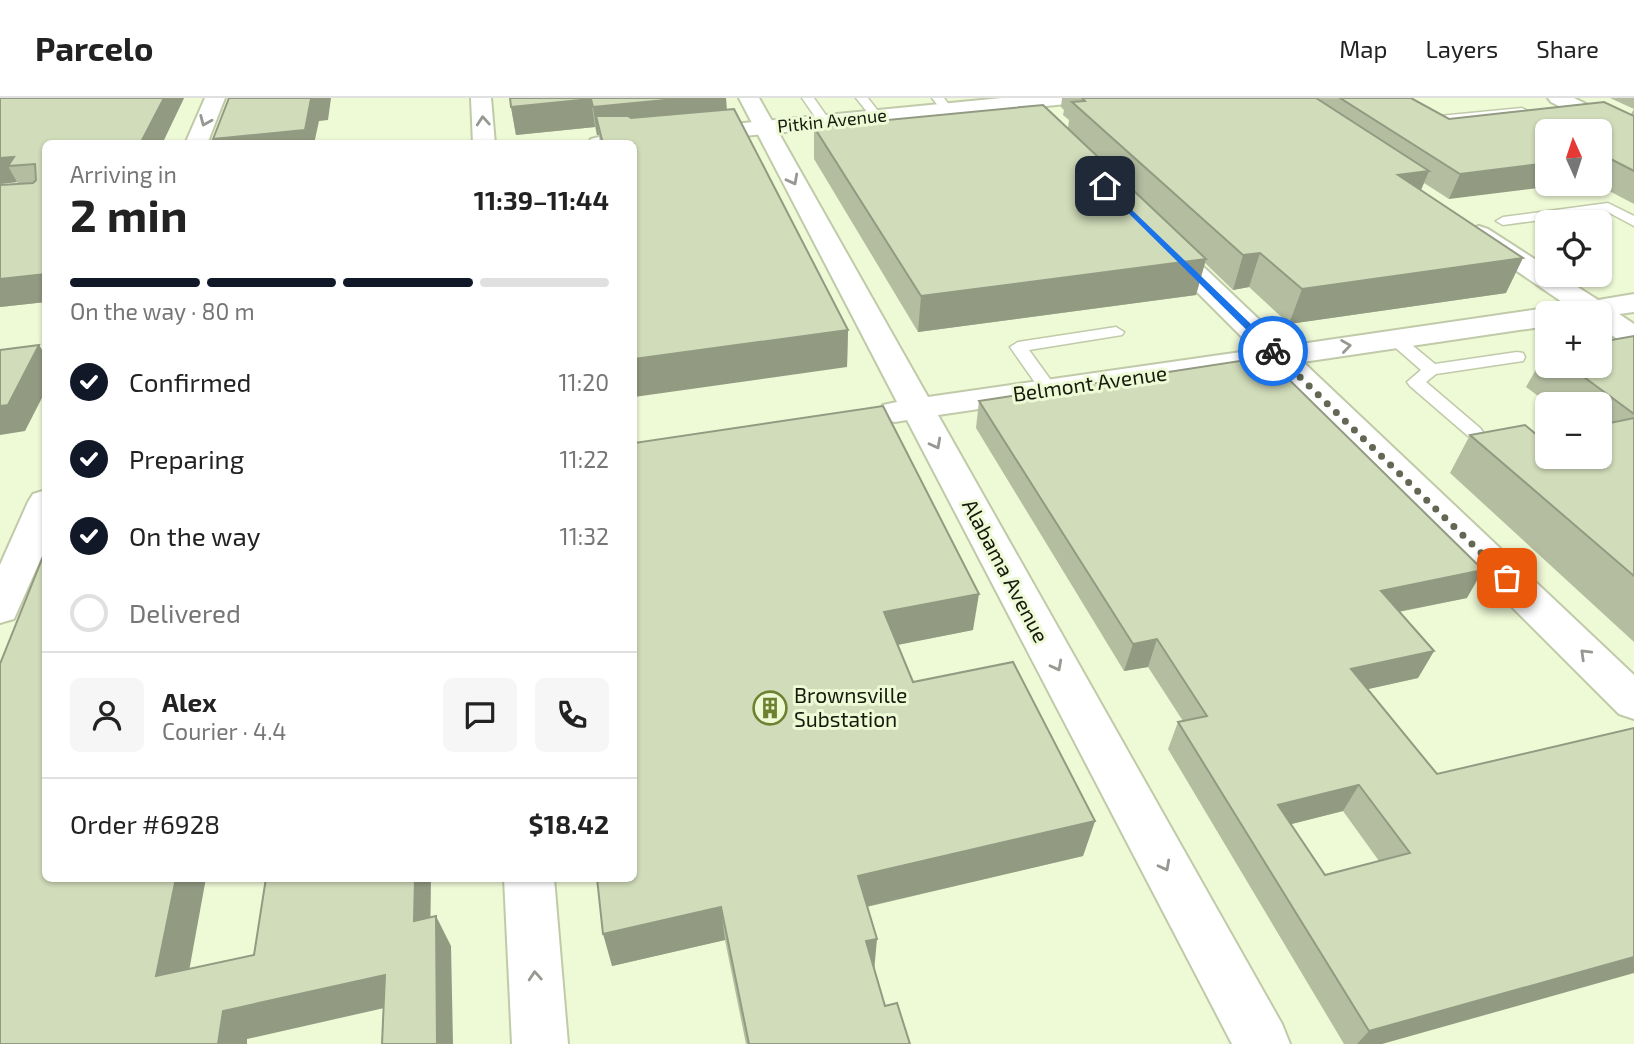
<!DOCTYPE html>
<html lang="en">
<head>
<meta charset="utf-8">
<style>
	body { margin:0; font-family:"Exo 2",sans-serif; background:#f6f6f6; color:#222; height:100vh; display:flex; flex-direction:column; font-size:26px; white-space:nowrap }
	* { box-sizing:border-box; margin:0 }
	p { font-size:23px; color:#767676 }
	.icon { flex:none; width:38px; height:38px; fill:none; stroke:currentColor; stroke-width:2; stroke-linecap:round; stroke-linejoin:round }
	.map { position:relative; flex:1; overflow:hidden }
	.drawer { position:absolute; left:42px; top:42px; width:595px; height:742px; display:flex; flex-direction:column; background:#fff; border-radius:10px; box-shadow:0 2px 5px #0004 }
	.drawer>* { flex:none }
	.needle { width:46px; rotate:357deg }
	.controls { position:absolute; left:1535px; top:21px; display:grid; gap:14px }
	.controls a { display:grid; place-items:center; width:77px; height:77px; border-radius:10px; background:#fff; box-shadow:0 2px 5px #0004; font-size:35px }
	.pin { position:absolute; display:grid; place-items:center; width:60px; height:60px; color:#fff; margin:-30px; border-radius:14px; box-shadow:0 4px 10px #0006 }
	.courier { position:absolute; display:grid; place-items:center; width:70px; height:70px; margin:-35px; border:5px solid #1a73e8; border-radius:50%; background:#fff; color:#222; box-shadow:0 2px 9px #0007 }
	.head em { font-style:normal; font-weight:700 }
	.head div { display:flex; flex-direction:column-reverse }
	.head { display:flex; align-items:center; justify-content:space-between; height:119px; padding:0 28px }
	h1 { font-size:46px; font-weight:700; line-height:52px }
	.bar { display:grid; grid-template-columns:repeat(4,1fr); gap:10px 7px; align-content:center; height:84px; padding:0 28px }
	.bar i { height:9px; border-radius:5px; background:#e0e0e0 }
	.bar .selected { background:#111827 }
	.bar p { grid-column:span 4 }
	.line { display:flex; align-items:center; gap:18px; padding:0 28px; border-top:2px solid #e0e0e0 }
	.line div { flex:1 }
	.round { display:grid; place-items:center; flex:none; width:74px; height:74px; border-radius:10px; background:#f6f6f6 }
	ol { padding:0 28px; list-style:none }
	li { display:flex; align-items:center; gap:21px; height:77px }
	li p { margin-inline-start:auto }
	li .icon { padding:7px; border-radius:50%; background:#111827; color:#fff; stroke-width:4 }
	li:last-child { color:#767676 }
	li i { width:38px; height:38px; border:4px solid #e0e0e0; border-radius:50% }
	header { display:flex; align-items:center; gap:42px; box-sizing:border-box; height:98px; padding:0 35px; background:#fff; border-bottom:2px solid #e0e0e0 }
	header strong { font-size:33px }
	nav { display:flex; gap:38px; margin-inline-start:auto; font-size:24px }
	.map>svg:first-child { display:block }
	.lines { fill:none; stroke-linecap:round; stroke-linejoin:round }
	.lane-casing { stroke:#c0caa9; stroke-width:3 }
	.street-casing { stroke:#c0caa9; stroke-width:4 }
	.secondary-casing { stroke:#c0caa9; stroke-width:4 }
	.primary-casing { stroke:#c0caa9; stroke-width:4 }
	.lane { fill:#fff; fill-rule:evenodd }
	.street { fill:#fff; fill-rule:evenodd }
	.secondary { fill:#fff; fill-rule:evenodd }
	.primary { fill:#fff; fill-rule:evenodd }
	.wall { fill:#b4bda0; fill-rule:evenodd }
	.shaded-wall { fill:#929a82 }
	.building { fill:#d1dcba; stroke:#929a82; stroke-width:2; fill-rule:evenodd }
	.oneway { stroke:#969892 }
	.route { fill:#1a73e8 }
	.done { stroke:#626853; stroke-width:7; stroke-dasharray:0 12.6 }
	.labels { text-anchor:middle; stroke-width:6; stroke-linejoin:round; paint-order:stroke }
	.far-street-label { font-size:18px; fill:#161a0d; stroke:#eef9d6 }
	.street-label { font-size:21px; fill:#161a0d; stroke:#eef9d6 }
	.poi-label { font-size:21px; fill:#161a0d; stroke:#eef9d6; text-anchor:start }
</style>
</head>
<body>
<header>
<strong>Parcelo</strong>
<nav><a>Map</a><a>Layers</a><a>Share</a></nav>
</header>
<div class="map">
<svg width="1634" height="946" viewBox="0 0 1634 946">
	<rect width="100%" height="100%" fill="#eef9d6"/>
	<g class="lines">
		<defs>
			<g id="lane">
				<path d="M802 0H814L830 23 828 26H820Z"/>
				<path d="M856 0H868L882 18 880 20H872Z"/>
				<path d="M932 0H944L953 12 943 14Z"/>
				<path d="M1384 0H1398L1429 19 1522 10 1528 13 1522 16 1427 27Z"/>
				<path d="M1608 105 1634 118V128L1606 113 1503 127 1496 123 1503 119Z"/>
				<path d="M1116 229 1124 234 1122 237 1029 252 1058 292 1049 297 1043 296 1010 249 1018 244Z"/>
				<path d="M1395 236 1401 238 1435 266 1517 254 1523 255 1525 259 1523 263 1436 276 1426 284 1480 330 1483 334 1480 338H1468L1410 288 1407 284 1421 272 1389 244 1387 241 1389 238Z"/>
			</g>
			<g id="street">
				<path d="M205 0H225L207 46H185Z"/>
				<path d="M471 0H491L495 46H473Z"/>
				<path d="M739 0H759L928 299 1255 252 1155 152 1151 146 1155 140 1164 138 1173 140 1287 248 1547 210 1559 215H1547V228L1303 264 1634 577V621L1619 616 1271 268 938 317 1282 926 1290 946H1232L907 322 895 324 883 321 879 314 883 307 897 304Z"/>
				<path d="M1479 128 1488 131 1547 169V177H1559L1598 202 1634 196V214L1619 216 1634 226V248L1623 245 1600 229V215H1560L1568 208 1470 141 1466 136 1470 131Z"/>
				<path d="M46 392V449L14 521 0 525V467L28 404 33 396Z"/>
				<path d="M504 780H554L568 946H512Z"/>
			</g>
			<path id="secondary" d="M1002 0H1076L1073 4 1066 6 634 49V46H588L591 41 599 39Z"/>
			<path id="primary" d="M1548 0H1574L1634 30V46L1551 4Z"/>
		</defs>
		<use href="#lane" class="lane-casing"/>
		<use href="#street" class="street-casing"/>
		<use href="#secondary" class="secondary-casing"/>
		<use href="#primary" class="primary-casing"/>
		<use href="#lane" class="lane"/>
		<use href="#street" class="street"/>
		<use href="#secondary" class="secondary"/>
		<use href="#primary" class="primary"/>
	</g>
	<g class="wall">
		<path d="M0 0H184L162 46H46V204L0 209 18 86 17 84 0 86Z"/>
		<path d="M726 0 727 11 848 232 847 269 634 46H600L599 37H597L595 29 516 37 511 9Z"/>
		<path d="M1062 0H1411L1449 21 1631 16 1634 11 1610 0H1634V106L1596 86H1600V33L1449 101 1424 85 1421 92 1506 195 1289 226 1249 189 1233 192 1205 165 1196 197 918 234 814 61V29L1068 30 1069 22 1063 17 1064 12 1061 9Z"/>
		<path d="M1634 238V544L1450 375 1470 337H1537L1600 359V306H1549L1526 289 1547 252V268H1600Z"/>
		<path d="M979 303 1467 500 1399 514 1434 553 1418 580 1368 591 1437 676 1382 946H1344L1168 651 1178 624 1183 623 1148 569 1124 573 976 330ZM1343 713 1379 763 1325 777 1291 726Z"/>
		<path d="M634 345 973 532 898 547 913 584 1095 723 1083 758 867 809 875 872 885 908 910 946H746L725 842 612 868Z"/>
	</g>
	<g class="shaded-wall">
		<path d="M164 0H184L162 46H140Z"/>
		<path d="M319 0H331L328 22 319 23 314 46H215L213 41 311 1Z"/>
		<path d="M686 0H726L727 24 601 36 596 18 599 37H597L593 9Z"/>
		<path d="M591 1 595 29 516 37 511 9Z"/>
		<path d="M1600 58H1605L1600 68Z"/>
		<path d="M14 59 8 68 17 84 0 86V60Z"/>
		<path d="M1547 65V86H1571L1449 101 1460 76Z"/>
		<path d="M1429 73 1415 106 1398 77Z"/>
		<path d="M1260 155 1249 189 1233 192 1243 157Z"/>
		<path d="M1523 160 1506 195 1289 226 1302 191Z"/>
		<path d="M1206 161 1196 197 918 234 921 198Z"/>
		<path d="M46 176V204L0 209V181Z"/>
		<path d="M848 232 847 269 634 299V261Z"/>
		<path d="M39 247 46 258V292L25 333 0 337V308Z"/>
		<path d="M1483 472 1467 500 1366 520 1381 493Z"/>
		<path d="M979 496 973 532 881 550 884 514Z"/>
		<path d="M1157 541 1148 569 1124 573 1133 546Z"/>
		<path d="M1434 553 1418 580 1337 598 1351 571Z"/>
		<path d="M1359 687 1343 713 1264 733 1278 707Z"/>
		<path d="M1095 723 1083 758 856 811 858 778Z"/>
		<path d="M176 780H206L183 906 156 878Z"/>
		<path d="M415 780H431L430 852 414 823Z"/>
		<path d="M721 809 725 842 612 868 603 836Z"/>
		<path d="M436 818 451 848 453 946H437Z"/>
		<path d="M877 841 874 873 866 843Z"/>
		<path d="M1634 859V875L1382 946H1357L1369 933Z"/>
		<path d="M385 877 402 906 247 941V946H218L223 913Z"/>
	</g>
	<g class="building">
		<path d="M0 0H164L140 46H46V176L0 181V87L33 85 36 82 35 66 8 68 14 59 0 60Z"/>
		<path d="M229 0H319L311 1 305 32 213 41Z"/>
		<path d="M510 0H686L593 9 591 1 511 9Z"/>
		<path d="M1082 0H1316L1429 73 1398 77 1523 160 1302 191 1260 155 1243 157 1072 4 1085 3Z"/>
		<path d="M1340 0H1411L1449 21 1604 4 1634 18V73L1605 58H1600V33H1547V65L1460 76Z"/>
		<path d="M1043 7 1206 161 921 198 814 29Z"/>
		<path d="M734 11 848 232 634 261V46H603L596 18H628L631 20Z"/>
		<path d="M1634 238V316L1569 268H1600V244Z"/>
		<path d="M39 247 8 307 0 308V252Z"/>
		<path d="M1266 259 1483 472 1381 493 1434 553 1351 571 1437 676 1634 630V859L1369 933 1178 624 1207 618 1157 541 1133 546 979 303ZM1359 687 1410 755 1325 777 1278 707Z"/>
		<path d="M883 308 979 496 884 514 913 584 1013 564 1095 723 858 778 877 841 866 843 885 908 897 905 910 946H749L721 809 603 836 597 780H634V345Z"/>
		<path d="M1634 320V478L1470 337 1525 327 1537 337 1547 336V359H1600V327Z"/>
		<path d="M46 451V780H176L156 878 254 857 266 780H415L414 823 436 818 437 946H382L385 877 223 913 218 946H0V566Z"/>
	</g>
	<defs><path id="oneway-chevron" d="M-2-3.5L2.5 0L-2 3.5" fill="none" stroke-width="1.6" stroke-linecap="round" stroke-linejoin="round" transform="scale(1.75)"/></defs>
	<g class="oneway">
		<use href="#oneway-chevron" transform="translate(205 23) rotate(113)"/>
		<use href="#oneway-chevron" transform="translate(483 23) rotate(-94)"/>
		<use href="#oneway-chevron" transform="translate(793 82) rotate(62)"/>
		<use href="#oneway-chevron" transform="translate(1346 248) rotate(-8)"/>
		<use href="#oneway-chevron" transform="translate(936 346) rotate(62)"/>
		<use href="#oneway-chevron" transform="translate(1585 556) rotate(-136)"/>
		<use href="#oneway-chevron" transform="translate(1057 568) rotate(62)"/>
		<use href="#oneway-chevron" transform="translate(1165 768) rotate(62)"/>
		<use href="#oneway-chevron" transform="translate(535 878) rotate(-94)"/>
	</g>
	<path class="route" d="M1105 86 1277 251V255H1270L1103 90Z"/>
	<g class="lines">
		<path class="done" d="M1273 253 1507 480"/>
	</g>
	<defs>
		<symbol id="building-ring" viewBox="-11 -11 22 22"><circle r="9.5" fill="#eef9d6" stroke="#6e8131" stroke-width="1.5"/><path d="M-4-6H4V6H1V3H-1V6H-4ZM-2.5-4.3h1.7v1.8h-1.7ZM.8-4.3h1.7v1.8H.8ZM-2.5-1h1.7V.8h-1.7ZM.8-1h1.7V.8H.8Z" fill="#6e8131"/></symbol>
	</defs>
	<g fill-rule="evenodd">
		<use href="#building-ring" x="751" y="591" width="38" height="38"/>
	</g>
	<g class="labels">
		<g class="far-street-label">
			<text transform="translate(832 23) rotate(-6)" y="6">Pitkin Avenue</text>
		</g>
		<g class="street-label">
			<text transform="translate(1090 286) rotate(-8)" y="7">Belmont Avenue</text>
			<text transform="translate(1005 473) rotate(62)" y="7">Alabama Avenue</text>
		</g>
		<g class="poi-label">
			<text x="794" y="605">Brownsville<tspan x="794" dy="24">Substation</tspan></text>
		</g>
	</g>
</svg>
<div class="controls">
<a><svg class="needle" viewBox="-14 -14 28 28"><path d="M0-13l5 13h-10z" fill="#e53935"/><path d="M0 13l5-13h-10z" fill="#767676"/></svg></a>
<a><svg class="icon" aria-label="locate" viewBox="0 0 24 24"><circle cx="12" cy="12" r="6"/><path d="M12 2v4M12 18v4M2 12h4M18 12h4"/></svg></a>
<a>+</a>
<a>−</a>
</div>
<div class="pin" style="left:1507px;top:480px;background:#ea580c"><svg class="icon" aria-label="bag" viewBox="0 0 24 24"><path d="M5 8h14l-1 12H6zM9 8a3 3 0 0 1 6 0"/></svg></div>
<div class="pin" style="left:1105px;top:88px;background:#1f2937"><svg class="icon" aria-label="home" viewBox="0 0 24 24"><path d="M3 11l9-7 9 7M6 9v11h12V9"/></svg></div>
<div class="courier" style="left:1273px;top:253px"><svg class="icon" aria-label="bike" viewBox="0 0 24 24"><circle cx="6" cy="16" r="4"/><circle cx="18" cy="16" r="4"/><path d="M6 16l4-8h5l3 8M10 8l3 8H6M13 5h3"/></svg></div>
<section class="drawer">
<div class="head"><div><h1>2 min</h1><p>Arriving in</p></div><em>11:39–11:44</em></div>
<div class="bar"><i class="selected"></i><i class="selected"></i><i class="selected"></i><i></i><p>On the way · 80 m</p></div>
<ol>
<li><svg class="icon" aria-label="check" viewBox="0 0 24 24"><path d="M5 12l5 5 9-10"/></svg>Confirmed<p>11:20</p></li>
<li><svg class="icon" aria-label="check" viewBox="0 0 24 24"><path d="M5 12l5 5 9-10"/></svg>Preparing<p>11:22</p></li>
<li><svg class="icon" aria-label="check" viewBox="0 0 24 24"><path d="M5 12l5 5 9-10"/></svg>On the way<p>11:32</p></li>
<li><i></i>Delivered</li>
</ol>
<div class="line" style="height:126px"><a class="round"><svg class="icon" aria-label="person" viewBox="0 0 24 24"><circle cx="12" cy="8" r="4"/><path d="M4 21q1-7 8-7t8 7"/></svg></a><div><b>Alex</b><p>Courier · 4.4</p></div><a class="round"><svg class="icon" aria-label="chat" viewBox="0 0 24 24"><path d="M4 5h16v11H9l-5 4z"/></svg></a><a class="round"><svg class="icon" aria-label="phone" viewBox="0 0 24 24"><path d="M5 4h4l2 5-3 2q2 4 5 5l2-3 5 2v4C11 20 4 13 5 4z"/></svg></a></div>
<div class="line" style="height:91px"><div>Order #6928</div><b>$18.42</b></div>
</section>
</div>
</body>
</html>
